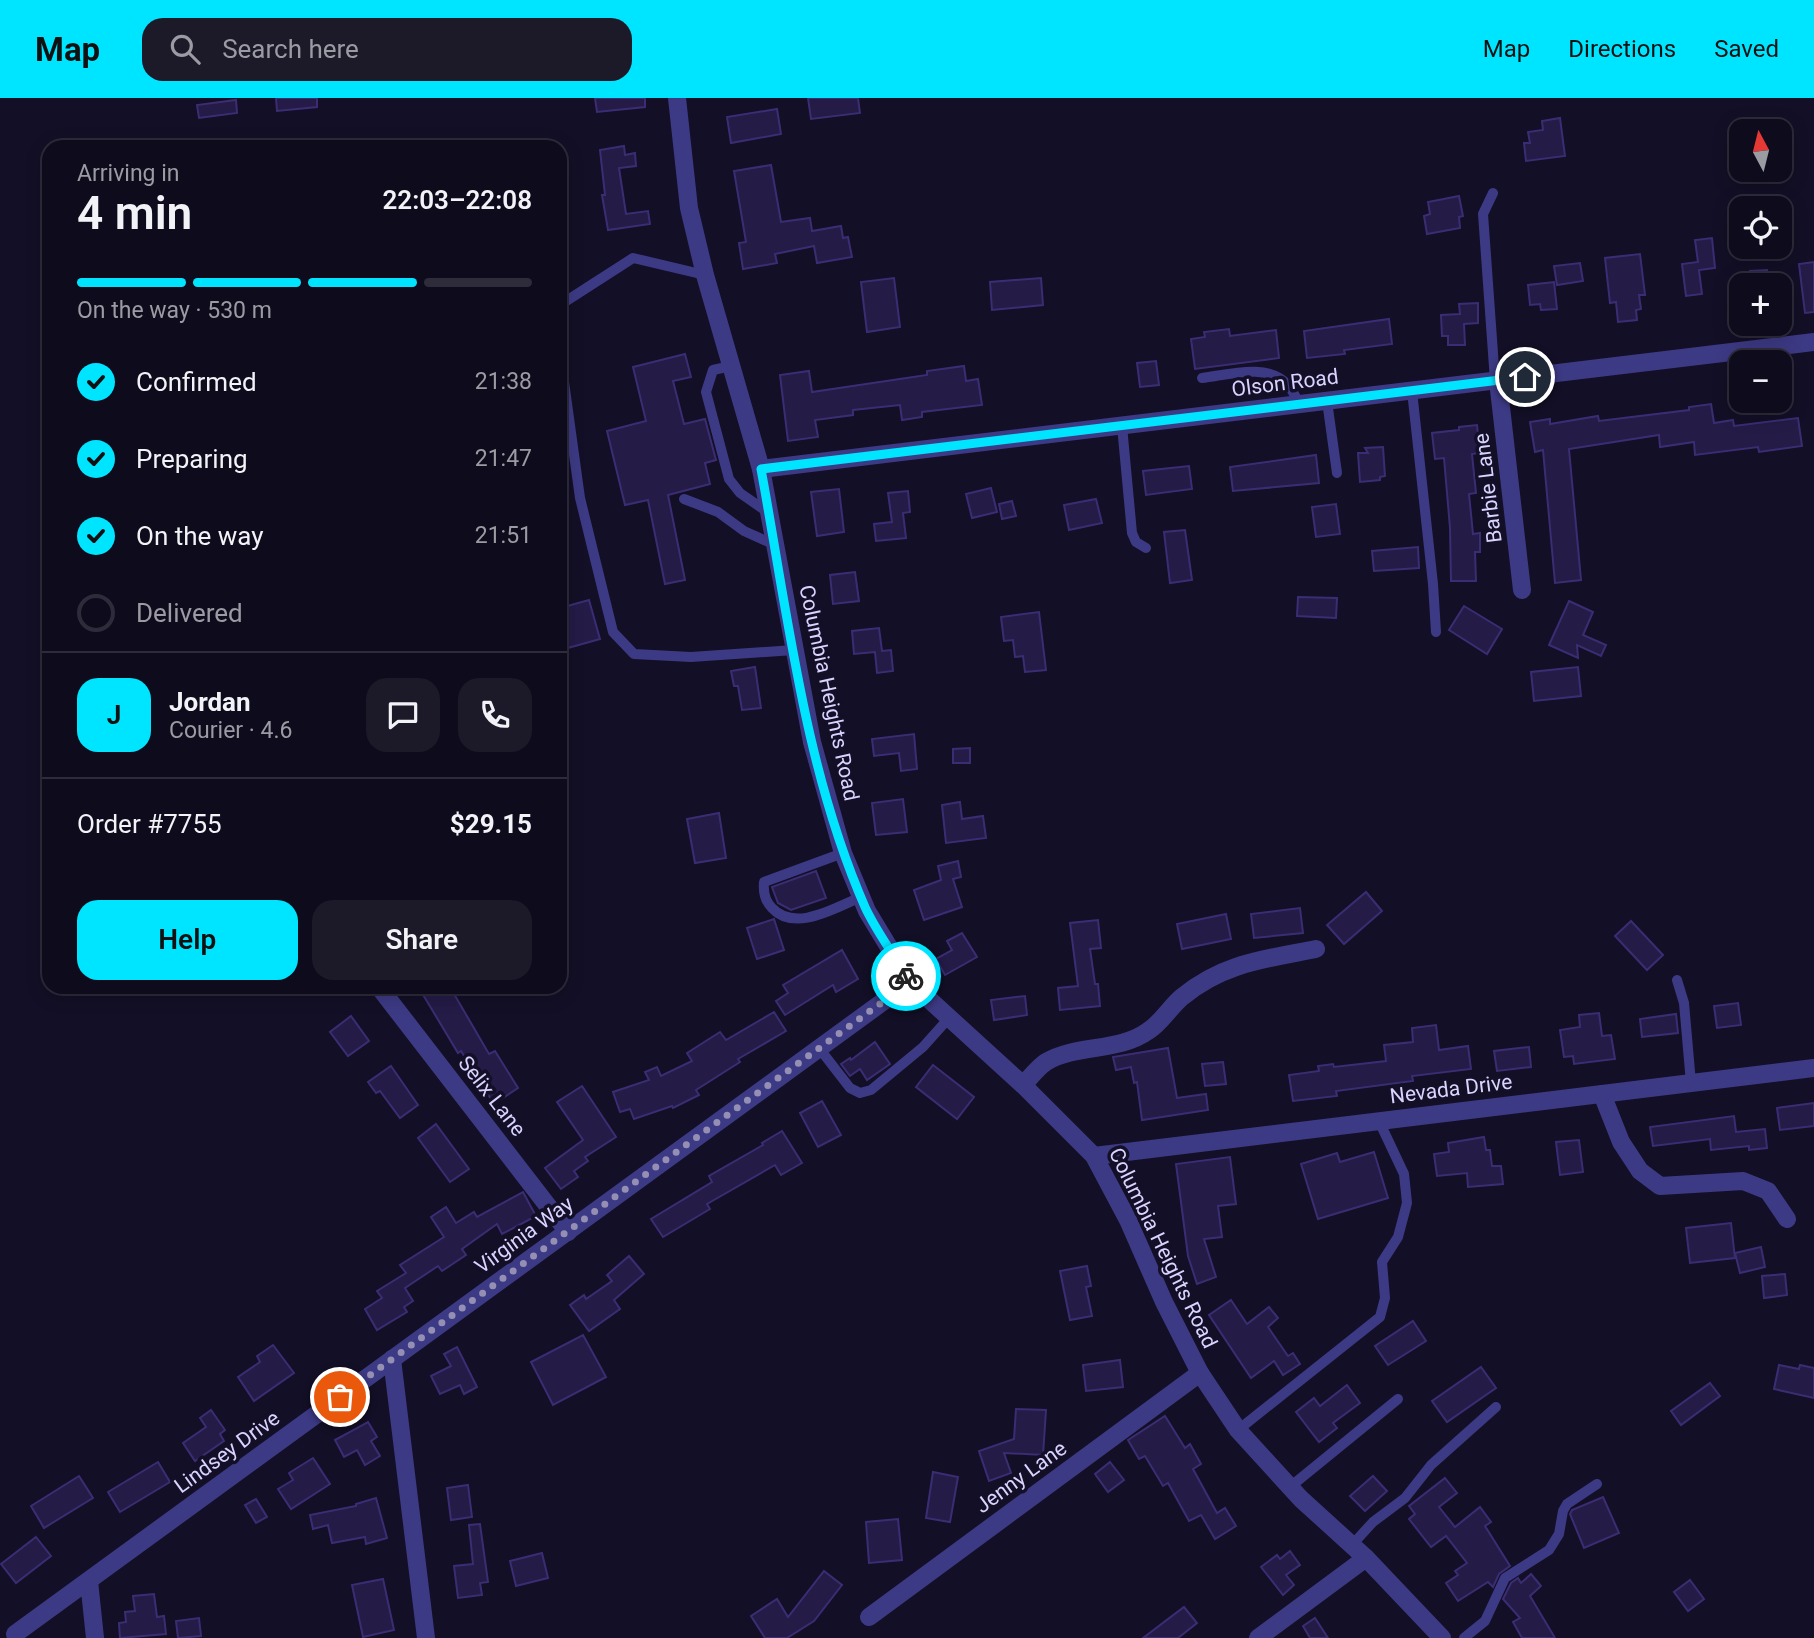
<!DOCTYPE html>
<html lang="en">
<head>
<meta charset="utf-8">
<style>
	body { margin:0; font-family:Roboto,sans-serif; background:#1c1929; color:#f1f3f6; height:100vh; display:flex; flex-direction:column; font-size:26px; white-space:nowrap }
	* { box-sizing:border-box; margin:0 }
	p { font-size:23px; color:#9b9ba3 }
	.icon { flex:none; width:38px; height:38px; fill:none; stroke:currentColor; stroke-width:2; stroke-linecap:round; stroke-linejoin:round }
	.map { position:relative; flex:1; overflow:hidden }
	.panel { position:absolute; left:42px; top:42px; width:525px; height:854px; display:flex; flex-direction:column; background:#0e0b1c; border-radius:21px; box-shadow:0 4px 18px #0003,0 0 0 2px #2e2b3b }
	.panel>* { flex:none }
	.needle { width:46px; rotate:353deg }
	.fabs { position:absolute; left:1729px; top:21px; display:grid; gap:14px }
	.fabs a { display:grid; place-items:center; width:63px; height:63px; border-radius:14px; background:#0e0b1c; box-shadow:0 4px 18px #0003,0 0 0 2px #2e2b3b; font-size:35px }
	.pin { position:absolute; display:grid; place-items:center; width:60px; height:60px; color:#fff; margin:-30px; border:4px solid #fff; border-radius:50%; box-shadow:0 2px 7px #0007 }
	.courier { position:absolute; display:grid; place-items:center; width:70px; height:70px; margin:-35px; border:5px solid #00e5ff; border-radius:50%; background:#fff; color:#222; box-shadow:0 2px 9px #0007 }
	.summary em { font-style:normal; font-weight:600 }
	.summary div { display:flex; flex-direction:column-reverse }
	.summary { display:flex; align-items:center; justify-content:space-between; height:119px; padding:0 35px }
	h1 { font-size:46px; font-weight:600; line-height:52px }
	.bar { display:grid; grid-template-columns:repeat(4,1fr); gap:10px 7px; align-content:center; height:84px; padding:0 35px }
	.bar i { height:9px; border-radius:5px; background:#2e2b3b }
	.bar .on { background:#00e5ff }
	.bar p { grid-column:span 4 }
	.line { display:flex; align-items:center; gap:18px; padding:0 35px; border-top:2px solid #2e2b3b }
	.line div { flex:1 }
	.round { display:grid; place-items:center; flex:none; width:74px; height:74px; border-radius:21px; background:#1c1929 }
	ol { padding:0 35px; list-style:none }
	li { display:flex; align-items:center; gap:21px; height:77px }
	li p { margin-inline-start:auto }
	li .icon { padding:7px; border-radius:50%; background:#00e5ff; color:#111; stroke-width:4 }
	li:last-child { color:#9b9ba3 }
	li i { width:38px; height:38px; border:4px solid #2e2b3b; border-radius:50% }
	.cta { display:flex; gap:14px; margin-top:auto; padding:14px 35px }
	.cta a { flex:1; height:80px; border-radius:21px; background:#00e5ff; color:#111; font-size:28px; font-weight:600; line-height:80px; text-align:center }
	.cta a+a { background:#1c1929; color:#f1f3f6 }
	header { display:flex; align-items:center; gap:42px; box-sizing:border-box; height:98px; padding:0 35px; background:#00e5ff; color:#111 }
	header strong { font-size:33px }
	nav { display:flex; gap:38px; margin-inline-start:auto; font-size:24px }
	.search { width:490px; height:63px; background:#1c1929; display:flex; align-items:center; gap:18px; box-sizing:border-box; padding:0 24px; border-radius:21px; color:#9b9ba3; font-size:26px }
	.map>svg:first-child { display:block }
	.building { fill:#241b47; stroke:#3b2d73; stroke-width:2 }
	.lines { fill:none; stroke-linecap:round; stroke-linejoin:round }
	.service { stroke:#3d3a85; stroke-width:10 }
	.minor { stroke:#3d3a85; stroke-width:18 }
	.tertiary { stroke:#3d3a85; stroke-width:18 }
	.done { stroke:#948fb3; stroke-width:7; stroke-dasharray:0 12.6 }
	.route { stroke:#00e5ff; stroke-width:9 }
	.labels { text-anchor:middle; stroke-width:7; stroke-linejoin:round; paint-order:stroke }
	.street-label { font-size:21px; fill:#d9d4ff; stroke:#130f26 }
</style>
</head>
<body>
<header>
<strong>Map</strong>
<div class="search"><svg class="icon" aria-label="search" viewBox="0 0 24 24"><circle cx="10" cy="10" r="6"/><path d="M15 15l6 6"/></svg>Search here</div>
<nav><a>Map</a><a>Directions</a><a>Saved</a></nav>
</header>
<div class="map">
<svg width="1814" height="1540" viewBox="0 0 1814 1540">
	<rect width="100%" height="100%" fill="#130f26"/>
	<g class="building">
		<path d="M276 0H317V9L277 13Z"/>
		<path d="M595 0H645V9L597 14Z"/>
		<path d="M808 0H858L860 15 811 21Z"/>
		<path d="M236 2 237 15 199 20 197 7Z"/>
		<path d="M777 11 781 36 731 45 727 19Z"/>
		<path d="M1560 20 1565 58 1526 63 1524 45H1530L1528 34 1543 32 1542 23Z"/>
		<path d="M624 48 625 57 635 55 636 68 619 70 626 116 648 113 650 126 608 132 602 97H605L600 52Z"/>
		<path d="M771 67 781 124 810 120 812 133 841 128 843 140 848 139 852 159 817 165 814 148 775 156 777 165 743 171 739 145 746 144 734 73Z"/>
		<path d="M1459 98 1463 118 1459 119 1460 130 1427 136 1424 118 1430 116 1428 104Z"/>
		<path d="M1712 140 1715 170 1699 172 1702 196 1686 198 1682 166 1698 164 1695 142Z"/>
		<path d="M1640 156 1645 197H1639L1641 211 1636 212 1637 222 1618 224 1616 204 1610 205 1605 160Z"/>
		<path d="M1814 164V214L1805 215 1799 166Z"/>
		<path d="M1580 165 1583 183 1557 187 1554 168Z"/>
		<path d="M1767 172 1768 187H1750V173Z"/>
		<path d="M894 180 900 229 867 234 861 184Z"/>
		<path d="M1041 180 1043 207 992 212 990 184Z"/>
		<path d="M1554 184 1557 211 1541 212 1540 206 1530 207 1528 187Z"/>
		<path d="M1478 205V225L1464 226 1465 247H1448V238H1442L1441 217 1460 216 1459 206Z"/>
		<path d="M1389 221 1392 246 1344 252 1345 256 1307 260 1304 233Z"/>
		<path d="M1229 231 1230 238 1276 232 1279 260 1195 271 1191 241 1205 239 1204 234Z"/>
		<path d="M685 256 691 279 673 283 684 326 705 321 716 362 705 365 710 386 668 397 685 482 665 486 648 402 625 407 607 333 646 323 633 269Z"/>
		<path d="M1156 263 1159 287 1140 289 1137 265Z"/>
		<path d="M964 268 966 283 978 281 982 307 922 314V319L902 322 900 307 853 312V317L815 322 818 339 788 343 780 277 809 273 812 294 927 277V273Z"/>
		<path d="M1711 306 1714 325 1733 322 1734 328 1798 320 1802 348 1759 354 1758 349 1695 357 1694 344 1660 349 1659 337 1569 351 1581 482 1555 485 1543 352 1535 354 1530 324 1550 321V326L1598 318 1599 323 1689 312V309Z"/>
		<path d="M1477 327 1480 355 1472 356 1476 395 1469 396 1473 436 1480 435V454H1475L1476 483H1451L1450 430 1444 360 1435 361 1432 335 1459 332V329Z"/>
		<path d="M1383 349 1385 378 1380 379V382L1360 384 1358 355H1368L1365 350Z"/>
		<path d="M1316 357 1319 385 1233 393 1230 369Z"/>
		<path d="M1189 368 1192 391 1146 397 1143 373Z"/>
		<path d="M991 390 997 414 972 420 966 396Z"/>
		<path d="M839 391 844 434 817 438 811 394Z"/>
		<path d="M908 393 910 414 903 415 906 440 876 443 874 426 892 424 888 395Z"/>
		<path d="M1096 401 1102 425 1069 432 1064 407Z"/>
		<path d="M1012 403 1016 418 1002 421 999 406Z"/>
		<path d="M1336 406 1340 436 1316 439 1312 409Z"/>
		<path d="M1185 432 1192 482 1170 485 1164 434Z"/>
		<path d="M1418 449 1419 470 1374 473 1372 453Z"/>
		<path d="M855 474 859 503 833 506 830 477Z"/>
		<path d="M1298 499 1337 500 1336 520 1297 518Z"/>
		<path d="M589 502 600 541 568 550 560 523V510Z"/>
		<path d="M1569 503 1593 514 1583 537 1606 547 1601 558 1577 547 1578 560 1549 547Z"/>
		<path d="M1464 508 1502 531 1487 556 1449 532Z"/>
		<path d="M1039 514 1046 572 1025 574 1023 558 1015 559 1013 542 1004 543 1001 519Z"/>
		<path d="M879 530 882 553 891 552 893 573 877 575 875 554 854 556 852 533Z"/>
		<path d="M755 569 761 610 742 612 738 588H734L731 573Z"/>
		<path d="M1578 569 1581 598 1534 603 1531 574Z"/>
		<path d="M914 636 917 671 901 673 899 655 874 658 872 641Z"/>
		<path d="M970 650V665H953V651Z"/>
		<path d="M903 701 907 734 876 737 872 705Z"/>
		<path d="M960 704 962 721 983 718 986 740 946 745 942 707Z"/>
		<path d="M719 715 726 760 695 765 687 721Z"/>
		<path d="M958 763 961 779 953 781 962 809 924 822 914 792 941 782 938 768Z"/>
		<path d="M816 773 826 800 791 812 778 805 772 789Z"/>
		<path d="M1366 794 1382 813 1344 846 1327 827Z"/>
		<path d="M1300 810 1303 835 1254 840 1251 816Z"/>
		<path d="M1226 816 1231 841 1182 851 1177 826Z"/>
		<path d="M774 821 784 852 757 861 747 830Z"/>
		<path d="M1098 822 1101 850 1090 851 1095 886H1098L1100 908 1060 912 1058 890 1078 888 1070 825Z"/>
		<path d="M1631 823 1663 857 1647 872 1615 838Z"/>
		<path d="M962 835 977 859 945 877 936 861 952 852 947 843Z"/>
		<path d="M842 852 858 881 836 894 833 887 785 917 776 903 788 895 783 887Z"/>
		<path d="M432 889H450L489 956 495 953 518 990 494 1006 461 953 458 955 422 895Z"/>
		<path d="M1025 898 1027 917 994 922 991 902Z"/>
		<path d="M1738 905 1741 927 1717 930 1714 908Z"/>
		<path d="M774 914 786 933 738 961 740 964 696 992 699 997 673 1010 672 1008 634 1021 630 1011 620 1014 613 994 649 982 645 974 657 969 661 978 692 963 687 955 720 934 726 942Z"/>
		<path d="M1599 915 1602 938 1611 937 1615 961 1574 966 1573 958 1564 959 1560 932 1580 929 1579 917Z"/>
		<path d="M1676 916 1678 935 1642 939 1640 921Z"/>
		<path d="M351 918 369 943 348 958 330 934Z"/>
		<path d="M1436 927 1439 952 1468 948 1471 971 1412 978 1413 983 1336 993 1337 998 1293 1003 1289 977 1319 973 1318 968 1333 966 1334 969 1386 963 1384 947 1413 944 1412 930Z"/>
		<path d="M875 944 890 966 867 982 860 971 850 978 841 966 850 960 851 962Z"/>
		<path d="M1529 949 1531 969 1497 973 1494 953Z"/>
		<path d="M1168 950 1177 1000 1206 996 1208 1012 1142 1022 1137 984 1134 985 1131 969 1116 972 1113 959Z"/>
		<path d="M1223 964 1226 986 1205 988 1202 966Z"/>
		<path d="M933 967 974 999 957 1021 916 989Z"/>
		<path d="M391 968 418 1007 400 1020 380 993 376 995 368 984Z"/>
		<path d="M582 988 616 1039 585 1059 588 1063 574 1073 578 1079 561 1091 545 1070 583 1042 557 1004Z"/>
		<path d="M822 1003 841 1037 818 1049 800 1015Z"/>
		<path d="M1814 1005V1028L1780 1032 1777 1010Z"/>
		<path d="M1734 1018 1736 1034 1765 1031 1767 1050 1749 1052V1048L1711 1052 1710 1041 1653 1048 1650 1029Z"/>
		<path d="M436 1026 469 1071 450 1084 418 1040Z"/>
		<path d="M782 1033 802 1065 781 1077 775 1067 707 1106 710 1111 663 1139 651 1121 712 1084 709 1078 763 1047 762 1045Z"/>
		<path d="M1484 1039 1486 1052H1490L1492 1068H1501L1503 1086 1468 1089 1467 1075 1437 1078 1434 1056 1449 1054 1448 1045Z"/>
		<path d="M1579 1042 1583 1074 1560 1077 1556 1044Z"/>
		<path d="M1374 1054 1388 1100 1318 1121 1301 1066 1337 1055 1340 1064Z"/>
		<path d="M1230 1059 1236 1106 1218 1108 1222 1139 1204 1141 1216 1179 1197 1186 1188 1158 1176 1066Z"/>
		<path d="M523 1094 536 1118 502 1136 497 1126 462 1151 466 1157 442 1173 438 1168 405 1190 413 1203 404 1209 407 1214 377 1232 365 1211 382 1200 377 1193 406 1175 400 1167 444 1139 431 1119 446 1109 456 1125 474 1114 477 1119Z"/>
		<path d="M1731 1125 1735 1160 1690 1165 1686 1130Z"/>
		<path d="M1761 1149 1765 1169 1740 1175 1735 1155Z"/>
		<path d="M629 1158 644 1176 614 1202 620 1211 589 1233 570 1207 584 1197 586 1201 612 1183 607 1177Z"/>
		<path d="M1087 1168 1091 1188 1086 1189 1092 1218 1070 1222 1060 1173Z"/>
		<path d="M1785 1176 1787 1197 1764 1200 1762 1178Z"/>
		<path d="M1231 1202 1247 1226 1269 1209 1278 1220 1268 1229 1288 1258 1293 1255 1300 1266 1283 1277 1274 1263 1251 1280 1209 1217Z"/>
		<path d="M1413 1223 1426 1243 1388 1267 1375 1248Z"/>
		<path d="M583 1237 606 1279 553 1307 531 1264Z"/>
		<path d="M273 1247 294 1275 254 1303 238 1279 260 1264 257 1258Z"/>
		<path d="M457 1249 477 1289 464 1296 460 1287 440 1296 431 1278 451 1268 444 1256Z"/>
		<path d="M1120 1262 1123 1289 1086 1293 1083 1267Z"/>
		<path d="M1779 1267 1799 1271 1800 1267 1814 1270V1300L1774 1291Z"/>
		<path d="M1481 1269 1496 1290 1447 1324 1432 1303Z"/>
		<path d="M1710 1285 1720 1298 1681 1327 1671 1313Z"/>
		<path d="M1347 1287 1360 1305 1333 1325 1337 1330 1319 1344 1296 1314 1314 1300 1320 1308Z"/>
		<path d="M1016 1311 1046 1312 1043 1357 1004 1355 1011 1375 989 1383 979 1353 1014 1341Z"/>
		<path d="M211 1312 225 1332 220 1336 224 1343 195 1363 183 1345 206 1329 200 1320Z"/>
		<path d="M1165 1318 1185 1350 1190 1346 1201 1366 1193 1371 1217 1415 1225 1410 1236 1428 1215 1441 1201 1417 1189 1423 1168 1385 1163 1388 1145 1358 1139 1361 1128 1342Z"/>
		<path d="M368 1324 377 1339 371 1343 380 1358 365 1367 357 1352 344 1359 335 1342Z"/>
		<path d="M313 1360 330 1386 291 1411 278 1391 293 1382 289 1375Z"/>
		<path d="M158 1364 170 1384 120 1414 108 1394Z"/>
		<path d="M1110 1364 1124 1382 1108 1394 1095 1376Z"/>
		<path d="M933 1374 958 1379 950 1424 926 1420Z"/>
		<path d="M79 1378 93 1400 44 1430 31 1408Z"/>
		<path d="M1373 1378 1387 1393 1365 1413 1350 1398Z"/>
		<path d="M1445 1380 1457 1395 1439 1409 1455 1429 1480 1409 1491 1424 1485 1428 1510 1468 1499 1476 1493 1489 1488 1484 1458 1503 1446 1485 1458 1477 1455 1473 1467 1465 1446 1438 1431 1449 1409 1421 1415 1416 1409 1408Z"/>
		<path d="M468 1387 472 1419 451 1422 447 1390Z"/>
		<path d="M1603 1399 1619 1435 1584 1450 1570 1416 1572 1412Z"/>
		<path d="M376 1400 387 1440 366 1446 365 1439 332 1445 328 1427 313 1431 310 1417 356 1408V1406Z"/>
		<path d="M256 1401 267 1419 256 1425 245 1407Z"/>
		<path d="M898 1421 902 1462 869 1465 866 1424Z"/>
		<path d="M480 1426 488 1484 480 1485 482 1497 458 1500 454 1468 473 1466 469 1427Z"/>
		<path d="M36 1439 51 1458 16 1485 1 1466Z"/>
		<path d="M1290 1453 1300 1467 1286 1477 1294 1487 1283 1497 1261 1469 1277 1457 1280 1461Z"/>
		<path d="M542 1455 548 1480 516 1488 510 1463Z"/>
		<path d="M824 1473 842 1487 814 1523 787 1540H765L751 1518 777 1501 788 1519Z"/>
		<path d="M1531 1476 1541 1488 1530 1498 1555 1540H1522L1513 1524 1520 1520 1503 1501 1511 1485 1518 1480 1521 1485Z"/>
		<path d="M383 1481 394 1532 363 1539 352 1487Z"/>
		<path d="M1690 1482 1704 1501 1688 1513 1674 1494Z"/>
		<path d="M154 1496 157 1519 164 1518 166 1536 120 1540 119 1525 126 1524 125 1514 135 1513 133 1498Z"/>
		<path d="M1184 1509 1197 1525 1178 1540H1143Z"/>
		<path d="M199 1520 201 1538 178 1540 176 1523Z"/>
		<path d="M1315 1520 1328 1540H1310L1303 1528Z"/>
	</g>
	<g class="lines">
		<g class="service">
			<path d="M1493 95 1483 116 1495 283"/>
			<path d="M560 207 633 160 705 177"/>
			<path d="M560 255 580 400 613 534 634 556 691 559 794 552"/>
			<path d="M731 268 713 272 706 294 729 381 740 395 769 415"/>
			<path d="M1202 280C1228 277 1267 264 1288 287 1293 293 1296 300 1300 306"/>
			<path d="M1412 293 1433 486 1436 534"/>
			<path d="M1327 303 1337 375"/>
			<path d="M1122 328 1132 435 1136 444 1146 450"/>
			<path d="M684 401 718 414 744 433 775 447"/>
			<path d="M843 755 764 784C763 794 765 803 772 810 795 835 836 809 861 799"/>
			<path d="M1677 882 1684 905 1691 985"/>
			<path d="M819 950 850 990 860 995 871 992 923 949 949 920"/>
			<path d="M1238 1332 1380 1219 1385 1200 1382 1164 1398 1139 1407 1105 1404 1076 1379 1023"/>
			<path d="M1290 1389 1398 1301"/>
			<path d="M1352 1447 1373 1424 1405 1400 1431 1367 1496 1309"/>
			<path d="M1464 1540 1485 1523 1505 1480 1549 1452 1559 1436 1563 1413 1567 1406 1597 1386"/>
		</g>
		<g class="minor">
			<path d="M1498 283 1522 492"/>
			<path d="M761 371 1814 244"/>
			<path d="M379 889 568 1134"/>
			<path d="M1023 987C1030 980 1037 970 1046 964 1076 946 1119 954 1148 933 1161 925 1170 909 1182 899 1223 865 1265 861 1316 851"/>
			<path d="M1602 996 1621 1044 1640 1073 1660 1088 1743 1083 1768 1093 1787 1121"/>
			<path d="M1094 1058 1814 970"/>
			<path d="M392 1261 426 1540"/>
			<path d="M89 1483 95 1540"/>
			<path d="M869 1519 1200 1275"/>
			<path d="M15 1536 910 884"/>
			<path d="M1258 1540 1366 1460"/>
		</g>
		<path class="tertiary" d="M677 0 689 110 705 177 761 371 812 644 843 755 867 813 910 884 1023 987 1094 1058 1128 1122 1164 1204 1200 1275 1238 1332 1301 1401 1366 1460 1442 1540"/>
	</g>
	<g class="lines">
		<path class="done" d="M340 1299 910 884 906 878"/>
		<path class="route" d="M906 878C893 855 876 833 865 809 805 672 788 518 761 371L1525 279"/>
	</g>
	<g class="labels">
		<g class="street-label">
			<text transform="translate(1285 285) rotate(-7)" y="7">Olson Road</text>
			<text transform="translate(1488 390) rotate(-97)" y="7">Barbie Lane</text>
			<text transform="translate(829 595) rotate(78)" y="7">Columbia Heights Road</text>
			<text transform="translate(1451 991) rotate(-7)" y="7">Nevada Drive</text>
			<text transform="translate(492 998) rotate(52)" y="7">Selix Lane</text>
			<text transform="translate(524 1137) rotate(-36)" y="7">Virginia Way</text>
			<text transform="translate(1163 1150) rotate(64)" y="7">Columbia Heights Road</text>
			<text transform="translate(227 1354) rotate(-36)" y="7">Lindsey Drive</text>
			<text transform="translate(1021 1379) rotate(-36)" y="7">Jenny Lane</text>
		</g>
	</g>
</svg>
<div class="fabs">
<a><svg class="needle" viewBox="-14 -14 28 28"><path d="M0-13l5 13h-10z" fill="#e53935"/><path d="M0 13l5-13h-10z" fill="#9b9ba3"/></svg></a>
<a><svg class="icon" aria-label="locate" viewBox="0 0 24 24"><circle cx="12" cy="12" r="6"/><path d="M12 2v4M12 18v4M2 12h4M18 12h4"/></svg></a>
<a>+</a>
<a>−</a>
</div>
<div class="pin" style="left:340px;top:1299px;background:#ea580c"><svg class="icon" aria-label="bag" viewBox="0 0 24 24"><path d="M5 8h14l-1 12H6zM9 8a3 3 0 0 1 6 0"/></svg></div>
<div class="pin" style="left:1525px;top:279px;background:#1f2937"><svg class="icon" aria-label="home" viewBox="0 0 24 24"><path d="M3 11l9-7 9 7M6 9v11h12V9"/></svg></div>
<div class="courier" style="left:906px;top:878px"><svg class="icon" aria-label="bike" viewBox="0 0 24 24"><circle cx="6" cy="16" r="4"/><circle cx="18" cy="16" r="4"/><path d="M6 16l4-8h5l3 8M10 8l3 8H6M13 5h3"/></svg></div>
<section class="panel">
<div class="summary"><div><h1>4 min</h1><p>Arriving in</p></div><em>22:03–22:08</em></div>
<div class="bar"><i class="on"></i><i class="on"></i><i class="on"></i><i></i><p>On the way · 530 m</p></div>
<ol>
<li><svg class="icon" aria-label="check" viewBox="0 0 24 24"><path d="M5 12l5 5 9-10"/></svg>Confirmed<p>21:38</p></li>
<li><svg class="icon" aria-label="check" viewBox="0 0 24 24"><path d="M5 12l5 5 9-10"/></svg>Preparing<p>21:47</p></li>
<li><svg class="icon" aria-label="check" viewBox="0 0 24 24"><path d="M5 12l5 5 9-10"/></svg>On the way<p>21:51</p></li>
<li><i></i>Delivered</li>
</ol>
<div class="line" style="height:126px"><b class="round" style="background:#00e5ff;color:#111">J</b><div><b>Jordan</b><p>Courier · 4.6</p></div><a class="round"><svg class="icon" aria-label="chat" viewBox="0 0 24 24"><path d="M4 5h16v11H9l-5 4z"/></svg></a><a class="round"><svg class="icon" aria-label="phone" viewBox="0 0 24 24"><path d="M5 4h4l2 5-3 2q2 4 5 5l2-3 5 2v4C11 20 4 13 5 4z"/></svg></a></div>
<div class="line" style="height:91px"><div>Order #7755</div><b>$29.15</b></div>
<div class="cta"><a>Help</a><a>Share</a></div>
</section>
</div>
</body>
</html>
